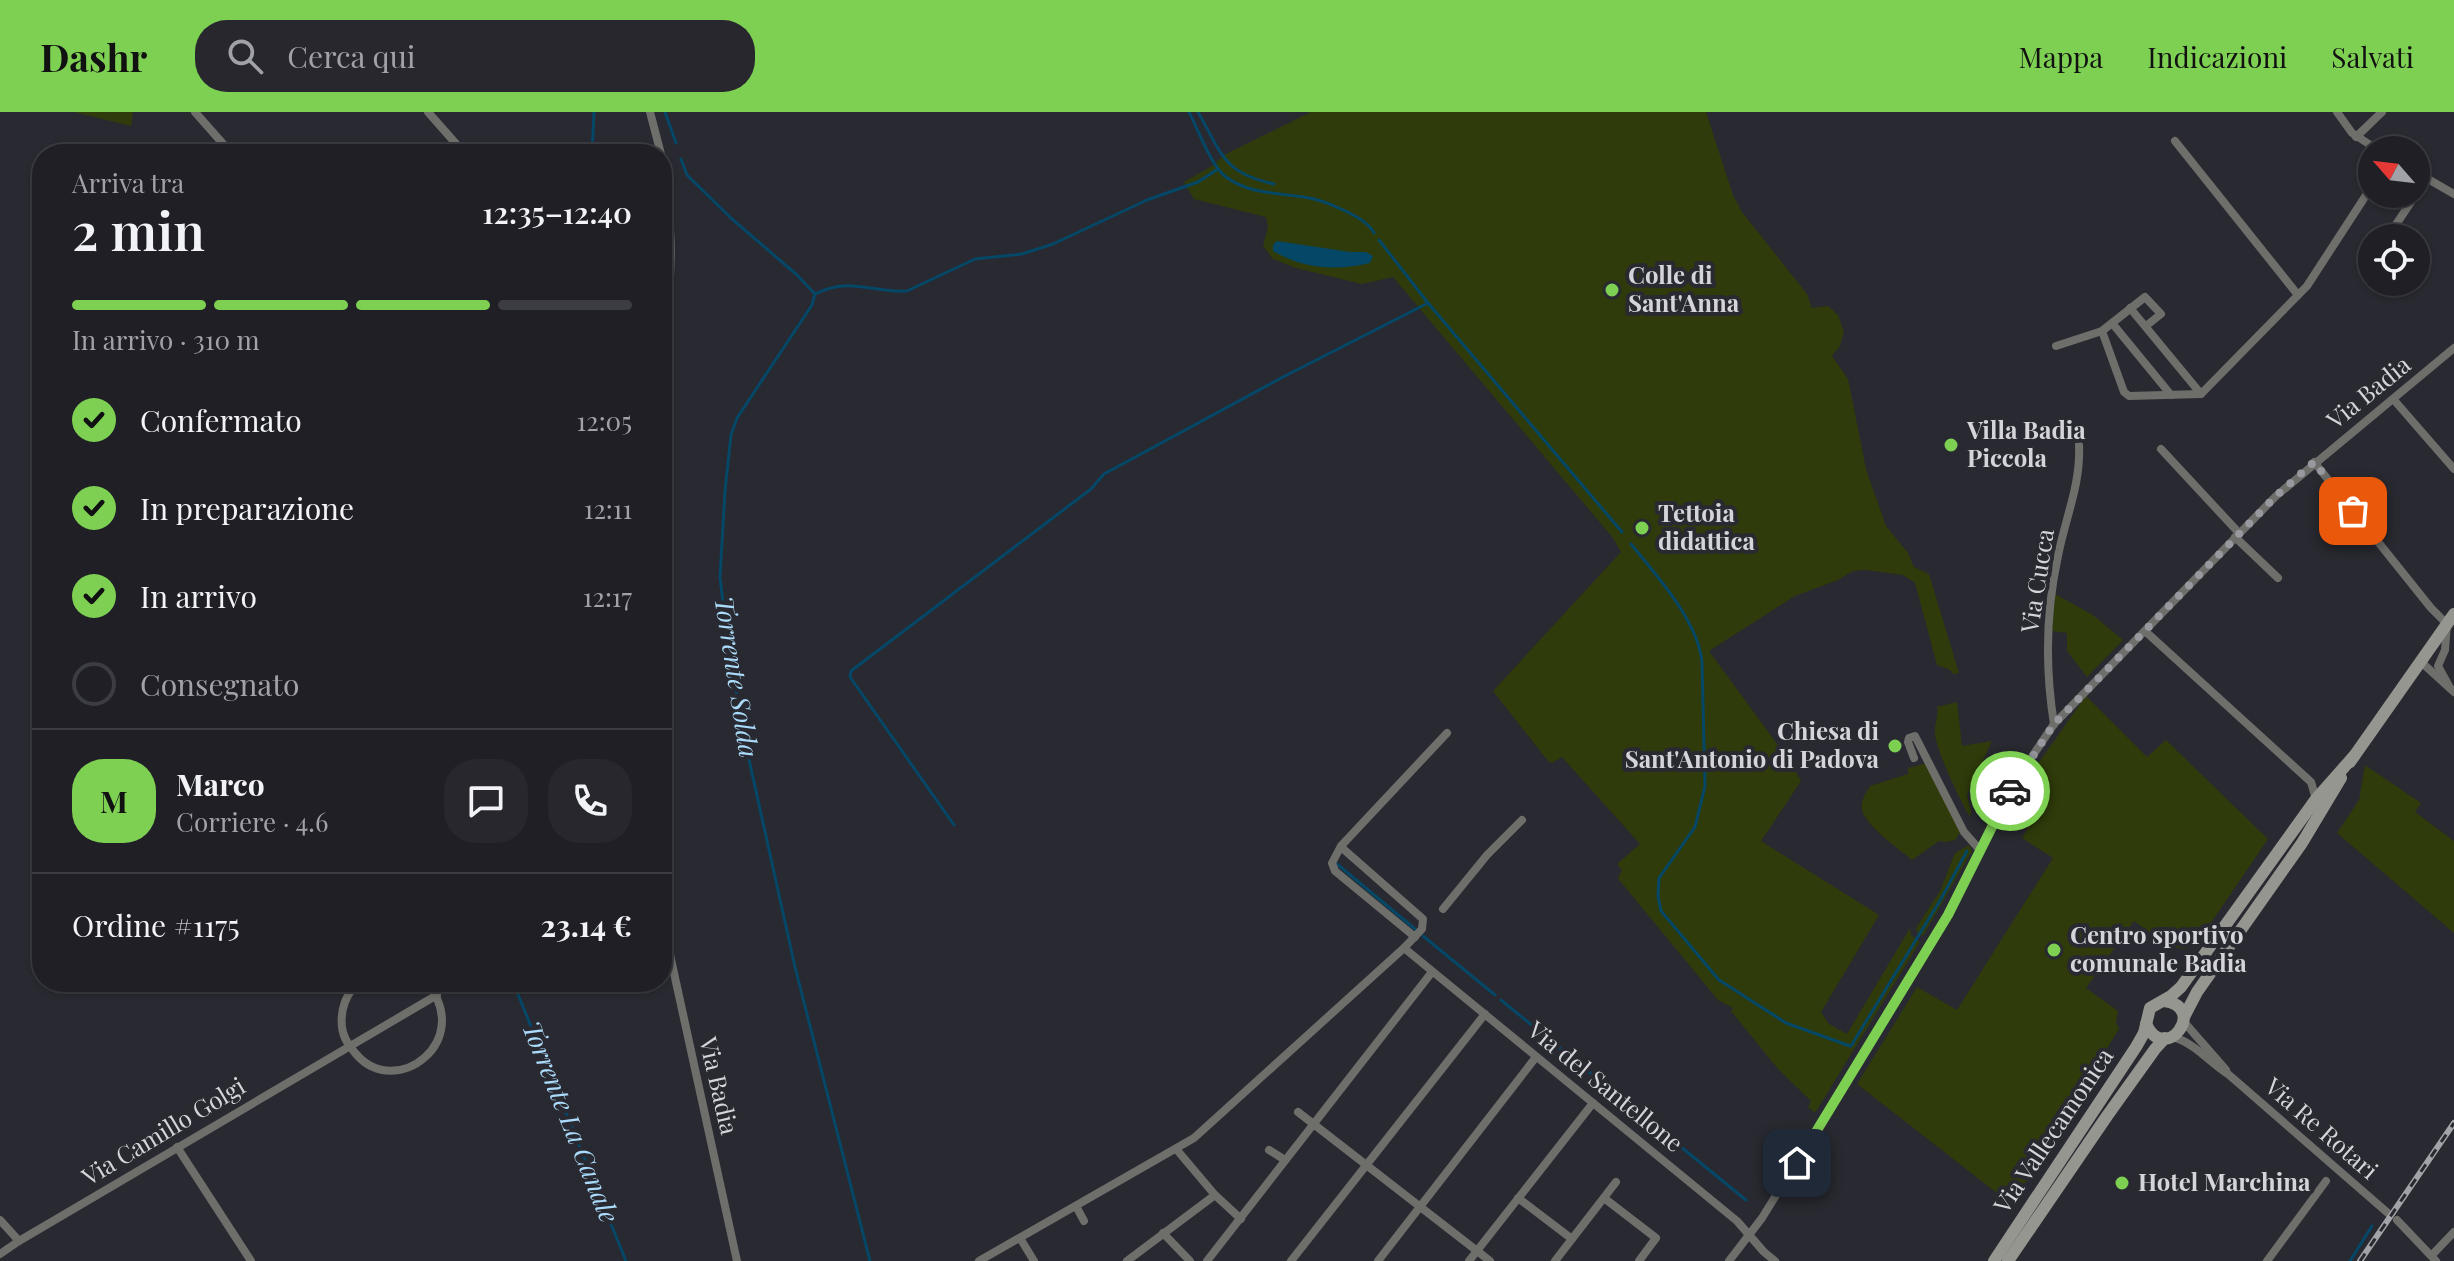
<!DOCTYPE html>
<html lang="it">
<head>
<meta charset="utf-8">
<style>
	body { margin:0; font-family:"Playfair Display",serif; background:#27272d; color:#f1f3f6; height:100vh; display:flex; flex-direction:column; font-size:30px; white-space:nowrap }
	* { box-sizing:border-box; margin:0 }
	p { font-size:26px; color:#a1a2a7 }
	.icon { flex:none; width:44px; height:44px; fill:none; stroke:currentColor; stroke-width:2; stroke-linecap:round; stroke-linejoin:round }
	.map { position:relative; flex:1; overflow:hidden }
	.side { position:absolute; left:32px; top:32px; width:640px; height:848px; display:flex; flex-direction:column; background:#1f1f25; border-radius:32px; box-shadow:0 2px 6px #0004,0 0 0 2px #3c3d42 }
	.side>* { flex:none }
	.needle { width:52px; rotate:298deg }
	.buttons { position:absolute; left:2358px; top:24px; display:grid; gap:16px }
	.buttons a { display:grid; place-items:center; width:72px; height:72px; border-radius:50%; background:#1f1f25; box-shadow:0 2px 6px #0004,0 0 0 2px #3c3d42; font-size:40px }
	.pin { position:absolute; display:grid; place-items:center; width:68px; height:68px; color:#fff; margin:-34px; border-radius:16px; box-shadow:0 4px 12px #0006 }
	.courier { position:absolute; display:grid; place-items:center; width:80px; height:80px; margin:-40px; border:6px solid #7ed053; border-radius:50%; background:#fff; color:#222; box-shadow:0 2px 10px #0007 }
	.overview em { font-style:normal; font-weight:600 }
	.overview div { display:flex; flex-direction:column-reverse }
	.overview { display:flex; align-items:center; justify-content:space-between; height:136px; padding:0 40px }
	h1 { font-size:52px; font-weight:600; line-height:60px }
	.bar { display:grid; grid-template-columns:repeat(4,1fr); gap:12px 8px; align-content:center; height:96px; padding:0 40px }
	.bar i { height:10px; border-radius:6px; background:#3c3d42 }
	.bar .on { background:#7ed053 }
	.bar p { grid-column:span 4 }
	.line { display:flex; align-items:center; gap:20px; padding:0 40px; border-top:2px solid #3c3d42 }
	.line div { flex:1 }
	.round { display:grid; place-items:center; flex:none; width:84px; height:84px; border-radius:32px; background:#27272d }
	ol { padding:0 40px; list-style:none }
	li { display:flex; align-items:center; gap:24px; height:88px }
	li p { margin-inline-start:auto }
	li .icon { padding:8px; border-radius:50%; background:#7ed053; color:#111; stroke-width:4 }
	li:last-child { color:#a1a2a7 }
	li i { width:44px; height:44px; border:4px solid #3c3d42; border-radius:50% }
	header { display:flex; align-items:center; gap:48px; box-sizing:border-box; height:112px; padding:0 40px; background:#7ed053; color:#111 }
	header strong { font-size:38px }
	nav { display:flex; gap:44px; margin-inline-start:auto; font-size:28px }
	.search { width:560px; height:72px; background:#27272d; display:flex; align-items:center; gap:20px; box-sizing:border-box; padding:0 28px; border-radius:32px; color:#a1a2a7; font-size:30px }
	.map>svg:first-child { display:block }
	.green { fill:#2f3b0a }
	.water { fill:#044767 }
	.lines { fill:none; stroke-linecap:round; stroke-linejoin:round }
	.stream { stroke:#044767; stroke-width:3 }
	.street { stroke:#6e6f6b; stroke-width:8 }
	.secondary { stroke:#94968f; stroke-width:12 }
	.rail-casing { stroke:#a2a2a9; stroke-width:6 }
	.rail { stroke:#292931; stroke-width:3; stroke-dasharray:9; stroke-linecap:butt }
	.done { stroke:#98989f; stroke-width:8; stroke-dasharray:0 14.4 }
	.route { stroke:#7ed053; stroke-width:10 }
	.poi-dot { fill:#7ed053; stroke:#292931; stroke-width:3 }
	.labels { text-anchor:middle; stroke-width:8; stroke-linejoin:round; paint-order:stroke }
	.poi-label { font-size:24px; font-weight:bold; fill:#d4d4da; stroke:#292931; text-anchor:start }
	.street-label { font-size:24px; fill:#d4d4da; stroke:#292931 }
	.water-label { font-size:26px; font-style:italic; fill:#abdbfa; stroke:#292931 }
</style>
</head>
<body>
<header>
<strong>Dashr</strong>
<div class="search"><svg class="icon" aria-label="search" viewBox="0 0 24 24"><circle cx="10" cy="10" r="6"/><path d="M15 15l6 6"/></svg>Cerca qui</div>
<nav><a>Mappa</a><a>Indicazioni</a><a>Salvati</a></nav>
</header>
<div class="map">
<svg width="2454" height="1149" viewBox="0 0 2454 1149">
	<rect width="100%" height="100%" fill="#292931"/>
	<g class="green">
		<path d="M74 0H133L131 14Z"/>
		<path d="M1311 0H1706L1733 83 1742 100 1807 182 1812 196 1828 194 1838 203 1844 220 1840 234 1832 244 1848 267 1866 357 1886 414 1908 441 1914 455 1929 462 1959 561 1953 562 1950 558 1937 553 1915 471 1903 463 1865 458 1853 459 1838 468 1795 484 1709 539 1791 651 1801 669 1761 729 1879 803 1821 900 1829 912 1847 922 1910 816 1911 823 1920 830 1815 1001 1808 995 1811 989 1778 957 1731 899 1733 896 1718 888 1620 769 1618 766 1622 758 1617 752 1640 732 1562 645 1552 651 1548 649 1493 579 1621 440 1613 426 1393 165 1362 172 1296 156 1273 147 1263 134 1268 115 1266 105 1194 87 1184 70 1212 54 1224 43Z"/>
		<path d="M2055 482 2093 503 2123 528 2087 565 2067 539V521L2052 519Z"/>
		<path d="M2086 584 2147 645 2166 628 2268 727 2196 833C2174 846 2152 821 2134 809L2086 876 2118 899 2116 910 2119 917 2106 938 2101 957 2011 1092 1857 972 1917 875 1957 898 2053 746 2022 726 2029 714 2014 705 2007 717 2002 714 2029 664Z"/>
		<path d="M1957 590 1962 634 1992 629 1967 683 1971 700 1970 705C1960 688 1936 639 1935 621 1934 612 1939 605 1937 595Z"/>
		<path d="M1927 651 1962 718 1955 728 1946 730 1939 729 1912 748C1899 737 1866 714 1862 698 1860 689 1866 681 1870 674L1908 662V656Z"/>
		<path d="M2365 653 2421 691 2415 700 2454 729V821L2337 721 2359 688Z"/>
		<path d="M1969 733 1972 739 1923 824 1917 820 1916 816 1940 779 1955 741Z"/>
	</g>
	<path class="water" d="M1277 129 1350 140H1366L1373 144 1370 151C1336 159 1304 157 1273 139V133Z"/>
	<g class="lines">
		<g class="stream">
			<path d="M665 0 676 31"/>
			<path d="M1189 0C1198 17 1211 54 1226 65 1249 82 1277 81 1304 85 1321 87 1367 105 1374 121"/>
			<path d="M1198 0C1222 42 1223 61 1274 72"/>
			<path d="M592 42 594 0"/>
			<path d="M681 47 687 63 732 107 797 163 815 182 812 193 737 306 731 323 725 379 720 465 727 525 744 625 795 855 870 1149"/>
			<path d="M1379 128 1428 191 1622 420"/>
			<path d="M815 182C851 164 871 181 907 179L975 147 1022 142 1053 132 1147 88 1198 70 1218 57"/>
			<path d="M1631 432C1657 464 1698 509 1702 550L1705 674 1695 715 1659 766 1658 784 1661 799 1719 868 1786 911 1850 934"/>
			<path d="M954 713 850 565 851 559 1091 377 1104 362 1283 265 1428 191"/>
			<path d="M1337 752 1415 817"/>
			<path d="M1423 824 1495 883"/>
			<path d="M513 870 626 1149"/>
			<path d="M1501 888 1746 1088"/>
			<path d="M1851 934 1941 787 1967 739"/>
			<path d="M2350 1149 2372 1114"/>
		</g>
		<g class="street">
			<path d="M195 0 232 42"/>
			<path d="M428 0 465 42"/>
			<path d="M650 0 661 42"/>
			<path d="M2337 0 2352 21 2378 38"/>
			<path d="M2356 25 2382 0"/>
			<path d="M2175 29 2298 183"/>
			<path d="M662 48C670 102 677 158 662 212"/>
			<path d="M2416 60 2454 82"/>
			<path d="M2395 114 2427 66"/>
			<path d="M2130 196 2201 282"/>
			<path d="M2112 211 2171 283"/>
			<path d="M2102 219 2145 185 2161 202 2146 214"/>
			<path d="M2056 234 2102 219 2124 280 2129 284 2201 282 2307 174 2372 74"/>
			<path d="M2394 288 2454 357"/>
			<path d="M2161 337 2239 421"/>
			<path d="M2314 350 2431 496 2447 512 2445 538 2438 554 2450 576"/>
			<path d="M2235 425 2278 466"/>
			<path d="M2145 519 2311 670 2316 687"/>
			<path d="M2420 549 2454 580"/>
			<path d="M2054 612C2045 556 2046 499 2058 444 2065 407 2081 372 2079 333"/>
			<path d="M1914 646 1908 630 1909 626 1915 624 1964 720 1980 738"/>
			<path d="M1341 735 1423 807 1422 817 1404 836"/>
			<path d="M1443 797 1487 743 1522 708"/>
			<path d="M662 806 737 1149"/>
			<path d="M1415 825 1335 759 1332 751 1341 734 1447 621"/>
			<path d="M359 870C346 881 340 898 342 915 343 926 349 934 356 942 396 989 476 928 426 870"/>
			<path d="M2184 910 2226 958"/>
			<path d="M2172 925C2194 930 2209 950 2228 962L2389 1102"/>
			<path d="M1298 1000 1490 1149"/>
			<path d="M177 1035 251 1149"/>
			<path d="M1177 1038 1215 1083 1241 1107"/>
			<path d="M1269 1038 1285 1048"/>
			<path d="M1518 1086 1572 1127"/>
			<path d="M1604 1086 1656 1126 1639 1149"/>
			<path d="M1076 1094 1084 1109"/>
			<path d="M0 1108 19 1129"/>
			<path d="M2397 1108 2436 1149"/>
			<path d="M1163 1121 1190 1149"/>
			<path d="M1020 1126 1034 1149"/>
			<path d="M0 1142 19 1129 437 883"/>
			<path d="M2432 1143 2454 1120"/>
			<path d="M979 1149 1194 1026 1404 836 1737 1109 1764 1140 1775 1149"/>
			<path d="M1127 1149 1215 1083"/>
			<path d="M1207 1149 1432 860"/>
			<path d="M1291 1149 1485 902"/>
			<path d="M1378 1149 1536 945"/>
			<path d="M1469 1149 1593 991"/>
			<path d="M1555 1149 1616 1070"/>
			<path d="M1729 1149 1762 1106 1914 860 1948 803 2013 673 2054 612 2276 384 2454 236"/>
			<path d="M2267 1149 2326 1069"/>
		</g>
		<g class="secondary">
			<path d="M2350 650 2454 502"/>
			<path d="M2184 905 2197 880 2302 731 2341 666"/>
			<path d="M2146 912C2165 954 2209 895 2164 889"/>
			<path d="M1994 1149 2136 935 2144 921 2150 896 2171 884 2181 875 2316 687 2354 644"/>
			<path d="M2008 1149 2107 1004 2155 937 2165 926"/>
		</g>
		<defs>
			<path id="rail" d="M2360 1149 2454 1011"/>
		</defs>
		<use href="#rail" class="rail-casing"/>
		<use href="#rail" class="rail"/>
	</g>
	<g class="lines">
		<path class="done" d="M2010 679 2054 612 2276 384 2314 350 2353 399"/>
		<path class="route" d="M1797 1051 1948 803 2010 679"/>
	</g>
	<g class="poi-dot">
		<circle cx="1612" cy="178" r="8"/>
		<circle cx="1951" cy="333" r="8"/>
		<circle cx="1642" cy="416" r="8"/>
		<circle cx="1895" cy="634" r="8"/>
		<circle cx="2054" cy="838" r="8"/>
		<circle cx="2122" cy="1071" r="8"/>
	</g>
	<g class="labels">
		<g class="poi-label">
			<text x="1628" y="172">Colle di<tspan x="1628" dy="28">Sant'Anna</tspan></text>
			<text x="1967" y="327">Villa Badia<tspan x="1967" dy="28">Piccola</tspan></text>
			<text x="1658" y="410">Tettoia<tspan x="1658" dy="28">didattica</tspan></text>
			<text x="1879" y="628" text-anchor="end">Chiesa di<tspan x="1879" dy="28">Sant'Antonio di Padova</tspan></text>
			<text x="2070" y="832">Centro sportivo<tspan x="2070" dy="28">comunale Badia</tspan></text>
			<text x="2138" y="1079">Hotel Marchina</text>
		</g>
		<g class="street-label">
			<text transform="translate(2369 281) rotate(-39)" y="8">Via Badia</text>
			<text transform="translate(2038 469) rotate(-81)" y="8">Via Cucca</text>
			<text transform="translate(718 974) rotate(77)" y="8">Via Badia</text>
			<text transform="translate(1605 975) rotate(39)" y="8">Via del Santellone</text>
			<text transform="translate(2321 1017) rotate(41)" y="8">Via Re Rotari</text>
			<text transform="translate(2054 1019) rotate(-56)" y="8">Via Vallecamonica</text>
			<text transform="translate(164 1020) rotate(-31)" y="8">Via Camillo Golgi</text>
		</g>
		<g class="water-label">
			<text transform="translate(736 565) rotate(81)" y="9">Torrente Solda</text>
			<text transform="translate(570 1010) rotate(68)" y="9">Torrente La Canale</text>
		</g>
	</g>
</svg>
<div class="buttons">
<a><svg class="needle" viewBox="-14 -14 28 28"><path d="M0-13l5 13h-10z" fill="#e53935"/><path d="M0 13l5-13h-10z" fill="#a1a2a7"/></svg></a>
<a><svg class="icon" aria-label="locate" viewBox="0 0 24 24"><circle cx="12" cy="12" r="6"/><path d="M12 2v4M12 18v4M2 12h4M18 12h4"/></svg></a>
</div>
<div class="pin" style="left:2353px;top:399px;background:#ea580c"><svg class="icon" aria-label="bag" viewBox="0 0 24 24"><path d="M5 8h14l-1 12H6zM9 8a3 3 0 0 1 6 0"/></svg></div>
<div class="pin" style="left:1797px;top:1051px;background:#1f2937"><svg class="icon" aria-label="home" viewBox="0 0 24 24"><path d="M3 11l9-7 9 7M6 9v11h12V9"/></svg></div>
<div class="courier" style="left:2010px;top:679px"><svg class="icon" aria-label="car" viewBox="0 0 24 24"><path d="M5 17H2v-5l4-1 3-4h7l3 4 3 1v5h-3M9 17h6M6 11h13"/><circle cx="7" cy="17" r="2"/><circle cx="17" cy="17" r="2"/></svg></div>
<section class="side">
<div class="overview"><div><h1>2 min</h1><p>Arriva tra</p></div><em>12:35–12:40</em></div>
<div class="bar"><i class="on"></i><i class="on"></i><i class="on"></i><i></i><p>In arrivo · 310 m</p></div>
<ol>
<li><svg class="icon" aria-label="check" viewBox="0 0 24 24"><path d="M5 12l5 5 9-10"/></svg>Confermato<p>12:05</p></li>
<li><svg class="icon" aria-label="check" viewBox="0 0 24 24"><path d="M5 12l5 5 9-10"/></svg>In preparazione<p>12:11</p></li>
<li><svg class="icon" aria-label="check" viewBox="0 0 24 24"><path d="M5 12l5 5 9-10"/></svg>In arrivo<p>12:17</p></li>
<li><i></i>Consegnato</li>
</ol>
<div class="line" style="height:144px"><b class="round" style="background:#7ed053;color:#111">M</b><div><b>Marco</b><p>Corriere · 4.6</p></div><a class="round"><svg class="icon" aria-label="chat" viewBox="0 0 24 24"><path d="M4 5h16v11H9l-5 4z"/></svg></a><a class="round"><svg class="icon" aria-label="phone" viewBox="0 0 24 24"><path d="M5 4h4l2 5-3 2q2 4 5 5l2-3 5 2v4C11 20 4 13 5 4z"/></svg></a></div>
<div class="line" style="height:104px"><div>Ordine #1175</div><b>23.14 €</b></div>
</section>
</div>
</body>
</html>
